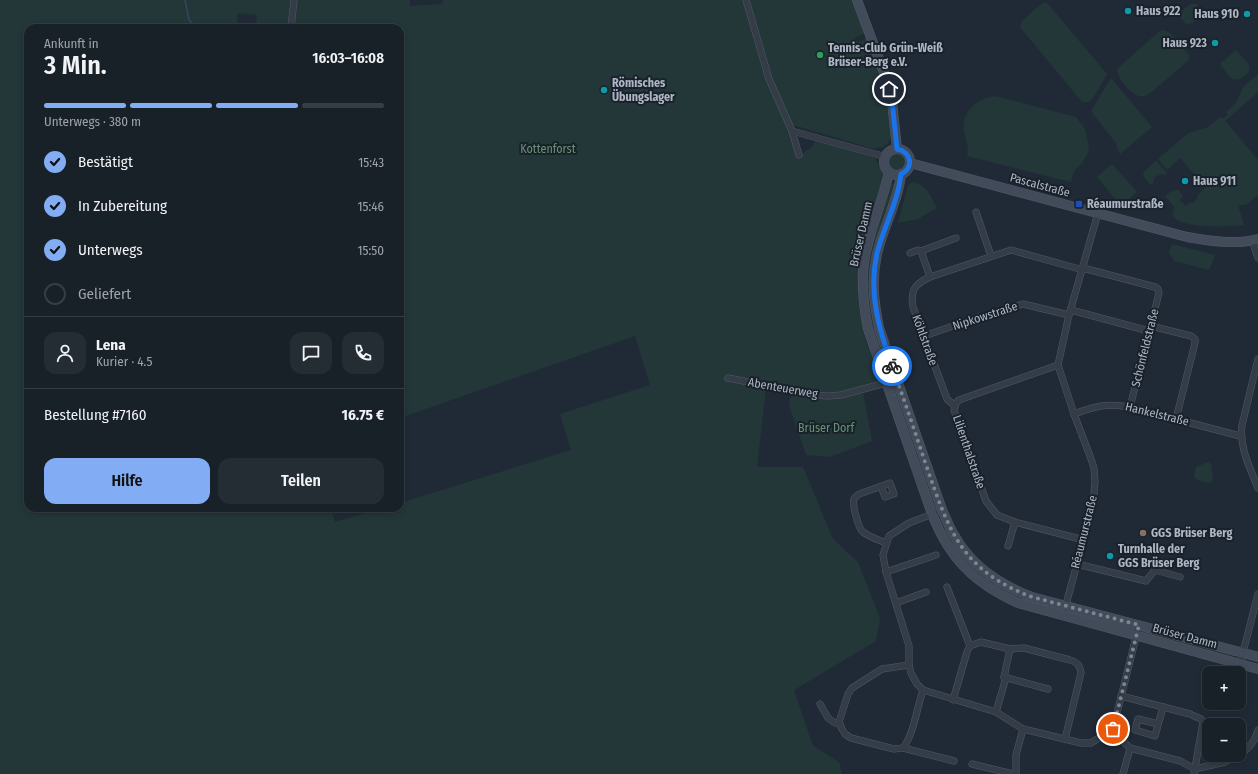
<!DOCTYPE html>
<html lang="de">
<head>
<meta charset="utf-8">
<style>
	body { margin:0; font-family:"Fira Sans Condensed",sans-serif; background:#252d34; color:#f1f3f6; height:100vh; display:flex; flex-direction:column; font-size:15px; white-space:nowrap }
	* { box-sizing:border-box; margin:0 }
	p { font-size:13px; color:#9fa3a8 }
	.icon { flex:none; width:22px; height:22px; fill:none; stroke:currentColor; stroke-width:2; stroke-linecap:round; stroke-linejoin:round }
	.map { position:relative; flex:1; overflow:hidden }
	.sheet { position:absolute; left:24px; top:24px; width:380px; height:488px; display:flex; flex-direction:column; background:#182028; border-radius:12px; box-shadow:0 2px 6px #0003,0 0 0 1px #363e45 }
	.sheet>* { flex:none }
	.tools { position:absolute; left:1202px; top:666px; display:grid; gap:8px }
	.tools a { display:grid; place-items:center; width:44px; height:44px; border-radius:8px; background:#182028; box-shadow:0 2px 6px #0003,0 0 0 1px #363e45; font-size:20px }
	.pin { position:absolute; display:grid; place-items:center; width:34px; height:34px; color:#fff; margin:-17px; border:2px solid #fff; border-radius:50%; box-shadow:0 1px 4px #0007 }
	.courier { position:absolute; display:grid; place-items:center; width:40px; height:40px; margin:-20px; border:3px solid #1a73e8; border-radius:50%; background:#fff; color:#222; box-shadow:0 1px 5px #0007 }
	.overview em { font-style:normal; font-weight:600 }
	.overview div { display:flex; flex-direction:column-reverse }
	.overview { display:flex; align-items:center; justify-content:space-between; height:68px; padding:0 20px }
	h1 { font-size:26px; font-weight:600; line-height:30px }
	.bar { display:grid; grid-template-columns:repeat(4,1fr); gap:6px 4px; align-content:center; height:48px; padding:0 20px }
	.bar i { height:5px; border-radius:3px; background:#363e45 }
	.bar .active { background:#82adf4 }
	.bar p { grid-column:span 4 }
	.line { display:flex; align-items:center; gap:10px; padding:0 20px; border-top:1px solid #363e45 }
	.line div { flex:1 }
	.round { display:grid; place-items:center; flex:none; width:42px; height:42px; border-radius:12px; background:#252d34 }
	ol { padding:0 20px; list-style:none }
	li { display:flex; align-items:center; gap:12px; height:44px }
	li p { margin-inline-start:auto }
	li .icon { padding:4px; border-radius:50%; background:#82adf4; color:#111; stroke-width:4 }
	li:last-child { color:#9fa3a8 }
	li i { width:22px; height:22px; border:2px solid #363e45; border-radius:50% }
	.primary-button { display:flex; gap:8px; margin-top:auto; padding:8px 20px }
	.primary-button a { flex:1; height:46px; border-radius:12px; background:#82adf4; color:#111; font-size:16px; font-weight:600; line-height:46px; text-align:center }
	.primary-button a+a { background:#252d34; color:#f1f3f6 }
	.map>svg:first-child { display:block }
	.green { fill:#233738; fill-rule:evenodd }
	.lines { fill:none; stroke-linecap:round; stroke-linejoin:round }
	.stream { stroke:#35455d; stroke-width:1.5 }
	.street-casing { stroke:#515965; stroke-width:7 }
	.secondary-casing { stroke:#515965; stroke-width:10 }
	.street { stroke:#343c47; stroke-width:6 }
	.secondary { stroke:#424b5a; stroke-width:9 }
	.done { stroke:#7c8592; stroke-width:4; stroke-dasharray:0 7.2 }
	.route { stroke:#1a73e8; stroke-width:5 }
	.culture-dot { fill:#0f9aa8; stroke:#19212b; stroke-width:1.5 }
	.leisure-dot { fill:#2e9e5b; stroke:#19212b; stroke-width:1.5 }
	.transit-dot { fill:#1a4fb4; stroke:#19212b; stroke-width:1.5 }
	.education-dot { fill:#8d6e63; stroke:#19212b; stroke-width:1.5 }
	.labels { text-anchor:middle; stroke-width:4; stroke-linejoin:round; paint-order:stroke }
	.poi-label { font-size:12px; font-weight:bold; fill:#aeb6c4; stroke:#19212b; text-anchor:start }
	.park-label { font-size:12px; fill:#679371; stroke:#19212b }
	.street-label { font-size:12px; fill:#aeb6c4; stroke:#19212b }
</style>
</head>
<body>
<div class="map">
<svg width="1258" height="774" viewBox="0 0 1258 774">
	<rect width="100%" height="100%" fill="#202a36"/>
	<g class="green">
		<path d="M0 0H410V6L442 4 443 0H853L866 33 854 38 858 42 867 38 889 102 892 136 888 143 882 148 878 147 874 149 793 125 788 127 801 154 812 147 816 140 875 158 883 175 882 179 884 181 859 255 858 295 864 335 883 387 863 392 872 441 830 457 806 455 789 405 790 398 794 394 766 388 757 467H803L833 539 858 562 880 618 876 641 794 690 813 746 839 762 842 774H0ZM238 13 257 15 256 23 267 24V28H400V418L635 336 650 385 560 414 571 450 400 503V508H383L335 522 331 508H28V28H238L237 24Z"/>
		<path d="M1045 2 1048 4 1107 74 1092 100 1088 102H1082L1020 27 1022 21 1041 4Z"/>
		<path d="M1190 4H1196L1201 12C1200 18 1192 25 1185 24L1180 16 1181 12Z"/>
		<path d="M1164 30 1170 33 1189 55V60L1149 94C1145 96 1143 97 1139 96 1131 94 1117 78 1117 69L1160 31Z"/>
		<path d="M1236 50 1249 65C1250 71 1248 73 1244 76 1232 86 1227 73 1220 64Z"/>
		<path d="M1258 74V92L1225 121 1258 160V195L1246 205H1238L1244 225C1229 227 1180 229 1172 215L1174 213 1173 210 1175 208 1165 196 1173 190 1174 192 1178 189 1183 196 1179 200 1186 206 1191 202 1192 204 1198 198 1197 196 1206 187 1180 158 1167 170 1158 159 1187 134 1208 127 1221 117 1223 119 1228 115 1226 112 1235 104 1244 86Z"/>
		<path d="M1111 78 1152 127 1120 154 1115 142 1091 111Z"/>
		<path d="M995 96 1076 117 1085 129 1089 147 1088 153 1082 163 1074 171 1071 182 967 156C970 146 965 139 964 129 962 110 979 98 995 96Z"/>
		<circle cx="897" cy="162" r="9"/>
		<path d="M1156 161 1167 173 1164 175 1161 174 1158 176 1157 175 1154 179 1153 183 1150 185 1144 177 1143 173Z"/>
		<path d="M1112 164 1137 192 1121 206 1097 177Z"/>
		<path d="M913 182C927 185 931 197 937 208L918 219 898 223 908 185Z"/>
		<path d="M890 183 896 184 890 205 872 305 919 453 912 451 872 334 865 284 872 240 887 199Z"/>
		<path d="M1172 244 1215 255 1209 270 1174 261 1169 252Z"/>
		<path d="M915 458 921 459 937 507 935 510Z"/>
		<path d="M1208 462 1211 464 1213 481 1209 483 1197 480 1194 476 1196 467Z"/>
		<path d="M937 517 942 520 972 564 1061 609 1058 610 1028 604 988 584 956 553Z"/>
		<path d="M1085 613 1130 626 1134 631 1083 619Z"/>
		<path d="M1147 631 1237 656 1230 657 1143 633Z"/>
	</g>
	<g class="lines">
		<path class="stream" d="M185 0 189 20 197 28"/>
		<defs>
			<g id="street">
				<path d="M746 0 769 79 792 131 799 155"/>
				<path d="M291 28 294 0"/>
				<path d="M792 131 886 157"/>
				<path d="M976 212 991 256"/>
				<path d="M1252 240 1258 258"/>
				<path d="M921 251 956 238"/>
				<path d="M910 253 918 250 921 251 930 277"/>
				<path d="M1083 268 1155 287 1158 289 1159 293 1130 407"/>
				<path d="M1071 310 1149 331"/>
				<path d="M1151 326 1191 336 1195 339V343L1176 419"/>
				<path d="M924 336 979 317H983L1023 304 1069 315"/>
				<path d="M1258 359 1242 425C1239 447 1250 468 1258 488"/>
				<path d="M1058 365 959 400 956 403 954 410 986 501 997 515 1015 522 1084 540"/>
				<path d="M728 378 812 395 829 396 841 395 886 383"/>
				<path d="M955 406 947 399 913 307C910 290 915 284 930 277L1011 250 1083 270"/>
				<path d="M1074 414C1096 406 1106 403 1130 407L1240 436"/>
				<path d="M881 486 885 497 894 494 890 483 862 493C859 494 856 496 854 499 852 504 858 528 863 532 869 537 879 540 886 543"/>
				<path d="M935 513 909 523 889 536 883 555 886 572 909 646V665L911 673 917 684 923 690 996 712 1023 729 1081 743H1091L1113 729 1139 625"/>
				<path d="M1008 546 1015 522"/>
				<path d="M1077 564 1146 581 1155 570 1180 577"/>
				<path d="M886 572 936 555"/>
				<path d="M947 587 970 646"/>
				<path d="M896 603 926 592"/>
				<path d="M1065 608 1093 505 1095 482 1094 468 1090 456 1074 414 1058 365 1069 315 1098 213"/>
				<path d="M1240 664 1258 594"/>
				<path d="M909 665 882 669 852 688 848 694 839 722 842 729 845 734 851 738 894 749 903 748C914 734 917 707 923 690"/>
				<path d="M1004 677 1048 689"/>
				<path d="M1121 696 1190 714"/>
				<path d="M953 700 967 652 970 646 981 642 1010 649 1024 648 1070 660C1077 662 1080 665 1081 673L1065 739"/>
				<path d="M820 704 828 718 835 723 839 722"/>
				<path d="M996 712 1005 681 1004 677 1010 649"/>
				<path d="M1158 724 1138 719 1135 730 1155 736 1163 707"/>
				<path d="M1113 729 1117 735 1130 748 1180 761 1195 769 1225 762 1238 755"/>
				<path d="M903 748 954 761"/>
				<path d="M1239 755C1249 749 1255 742 1258 730"/>
				<path d="M972 764 1013 774"/>
				<path d="M1016 774V755L1023 729"/>
				<path d="M1123 774 1130 748"/>
				<path d="M1194 774 1203 722 1201 719 1194 716"/>
			</g>
			<g id="secondary">
				<path d="M857 0 886 78 892 101 897 149"/>
				<circle cx="897" cy="162" r="13"/>
				<path d="M910 163 1187 237C1210 241 1235 245 1258 239"/>
				<path d="M889 172C882 205 866 237 863 271 862 291 864 309 868 329L932 514C949 558 975 584 1018 603L1258 669"/>
				<path d="M901 174C898 202 883 227 877 254 871 281 874 302 879 328L942 510C946 518 949 527 954 535 971 566 1000 585 1032 597L1258 657"/>
			</g>
		</defs>
		<use href="#street" class="street-casing"/>
		<use href="#secondary" class="secondary-casing"/>
		<use href="#street" class="street"/>
		<use href="#secondary" class="secondary"/>
	</g>
	<g class="lines">
		<path class="done" d="M892 366C904 399 915 432 926 465 949 531 961 570 1032 597L1139 625 1113 729"/>
		<path class="route" d="M889 89 892 101 897 149C912 152 914 168 901 174 898 202 884 226 877 253 868 293 879 329 892 366"/>
	</g>
	<g class="culture-dot">
		<circle cx="1128" cy="11" r="4"/>
		<circle cx="1247" cy="14" r="4"/>
		<circle cx="1215" cy="43" r="4"/>
		<circle cx="604" cy="90" r="4"/>
		<circle cx="1185" cy="181" r="4"/>
		<circle cx="1110" cy="556" r="4"/>
	</g>
	<circle class="leisure-dot" cx="820" cy="55" r="4"/>
	<rect class="transit-dot" x="1075" y="200" width="8" height="8" rx="2"/>
	<circle class="education-dot" cx="1143" cy="533" r="4"/>
	<g class="labels">
		<g class="poi-label">
			<text x="1136" y="15">Haus 922</text>
			<text x="1239" y="18" text-anchor="end">Haus 910</text>
			<text x="1207" y="47" text-anchor="end">Haus 923</text>
			<text x="828" y="52">Tennis-Club Grün-Weiß<tspan x="828" dy="14">Brüser-Berg e.V.</tspan></text>
			<text x="612" y="87">Römisches<tspan x="612" dy="14">Übungslager</tspan></text>
			<text x="1193" y="185">Haus 911</text>
			<text x="1087" y="208">Réaumurstraße</text>
			<text x="1151" y="537">GGS Brüser Berg</text>
			<text x="1118" y="553">Turnhalle der<tspan x="1118" dy="14">GGS Brüser Berg</tspan></text>
		</g>
		<g class="park-label">
			<text x="548" y="153">Kottenforst</text>
			<text x="826" y="432">Brüser Dorf</text>
		</g>
		<g class="street-label">
			<text transform="translate(1040 185) rotate(15)" y="4">Pascalstraße</text>
			<text transform="translate(861 234) rotate(-77)" y="4">Brüser Damm</text>
			<text transform="translate(985 316) rotate(-18)" y="4">Nipkowstraße</text>
			<text transform="translate(925 340) rotate(70)" y="4">Köhlstraße</text>
			<text transform="translate(1145 348) rotate(-76)" y="4">Schönfeldstraße</text>
			<text transform="translate(783 388) rotate(10)" y="4">Abenteuerweg</text>
			<text transform="translate(1157 414) rotate(14)" y="4">Hankelstraße</text>
			<text transform="translate(969 452) rotate(71)" y="4">Lilienthalstraße</text>
			<text transform="translate(1084 532) rotate(-76)" y="4">Réaumurstraße</text>
			<text transform="translate(1185 636) rotate(15)" y="4">Brüser Damm</text>
		</g>
	</g>
</svg>
<div class="tools">
<a>+</a>
<a>−</a>
</div>
<div class="pin" style="left:1113px;top:729px;background:#ea580c"><svg class="icon" aria-label="bag" viewBox="0 0 24 24"><path d="M5 8h14l-1 12H6zM9 8a3 3 0 0 1 6 0"/></svg></div>
<div class="pin" style="left:889px;top:89px;background:#1f2937"><svg class="icon" aria-label="home" viewBox="0 0 24 24"><path d="M3 11l9-7 9 7M6 9v11h12V9"/></svg></div>
<div class="courier" style="left:892px;top:366px"><svg class="icon" aria-label="bike" viewBox="0 0 24 24"><circle cx="6" cy="16" r="4"/><circle cx="18" cy="16" r="4"/><path d="M6 16l4-8h5l3 8M10 8l3 8H6M13 5h3"/></svg></div>
<section class="sheet">
<div class="overview"><div><h1>3 Min.</h1><p>Ankunft in</p></div><em>16:03–16:08</em></div>
<div class="bar"><i class="active"></i><i class="active"></i><i class="active"></i><i></i><p>Unterwegs · 380 m</p></div>
<ol>
<li><svg class="icon" aria-label="check" viewBox="0 0 24 24"><path d="M5 12l5 5 9-10"/></svg>Bestätigt<p>15:43</p></li>
<li><svg class="icon" aria-label="check" viewBox="0 0 24 24"><path d="M5 12l5 5 9-10"/></svg>In Zubereitung<p>15:46</p></li>
<li><svg class="icon" aria-label="check" viewBox="0 0 24 24"><path d="M5 12l5 5 9-10"/></svg>Unterwegs<p>15:50</p></li>
<li><i></i>Geliefert</li>
</ol>
<div class="line" style="height:72px"><a class="round"><svg class="icon" aria-label="person" viewBox="0 0 24 24"><circle cx="12" cy="8" r="4"/><path d="M4 21q1-7 8-7t8 7"/></svg></a><div><b>Lena</b><p>Kurier · 4.5</p></div><a class="round"><svg class="icon" aria-label="chat" viewBox="0 0 24 24"><path d="M4 5h16v11H9l-5 4z"/></svg></a><a class="round"><svg class="icon" aria-label="phone" viewBox="0 0 24 24"><path d="M5 4h4l2 5-3 2q2 4 5 5l2-3 5 2v4C11 20 4 13 5 4z"/></svg></a></div>
<div class="line" style="height:52px"><div>Bestellung #7160</div><b>16.75 €</b></div>
<div class="primary-button"><a>Hilfe</a><a>Teilen</a></div>
</section>
</div>
</body>
</html>
